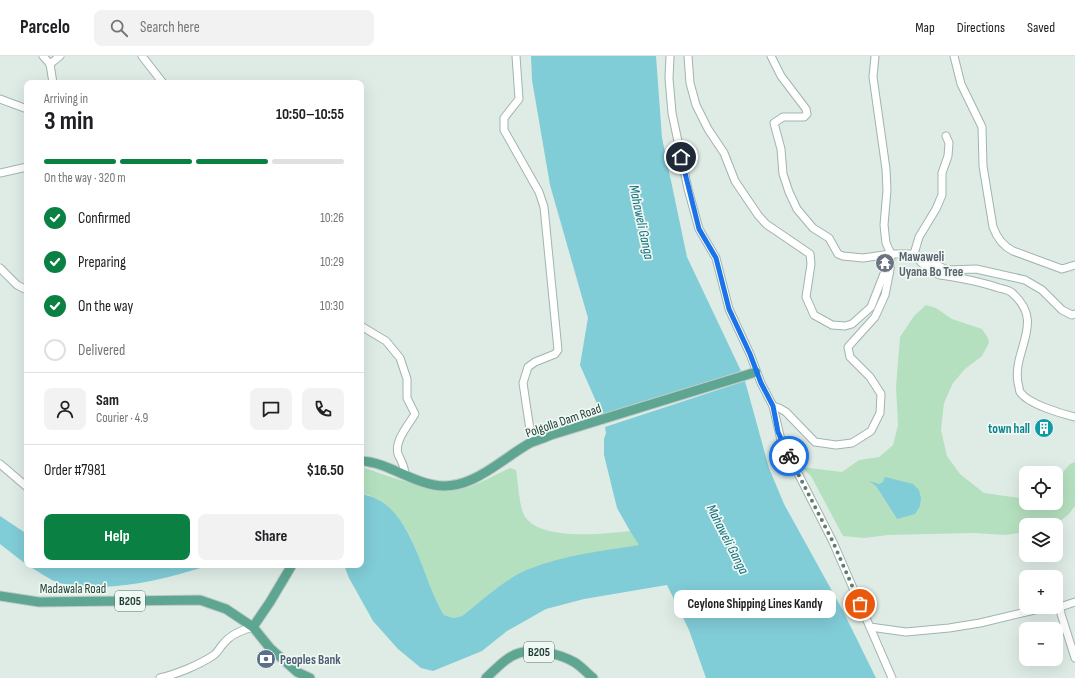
<!DOCTYPE html>
<html lang="en">
<head>
<meta charset="utf-8">
<style>
	body { margin:0; font-family:"Sofia Sans Condensed",sans-serif; background:#f2f2f2; color:#202124; height:100vh; display:flex; flex-direction:column; font-size:15px; white-space:nowrap }
	* { box-sizing:border-box; margin:0 }
	p { font-size:13px; color:#757577 }
	.icon { flex:none; width:22px; height:22px; fill:none; stroke:currentColor; stroke-width:2; stroke-linecap:round; stroke-linejoin:round }
	.map { position:relative; flex:1; overflow:hidden }
	.panel { position:absolute; left:24px; top:24px; width:340px; height:488px; display:flex; flex-direction:column; background:#fff; border-radius:8px; box-shadow:0 4px 16px #0002 }
	.panel>* { flex:none }
	.buttons { position:absolute; left:1019px; top:410px; display:grid; gap:8px }
	.buttons a { display:grid; place-items:center; width:44px; height:44px; border-radius:8px; background:#fff; box-shadow:0 4px 16px #0002; font-size:20px }
	.pin { position:absolute; display:grid; place-items:center; width:34px; height:34px; color:#fff; margin:-17px; border:2px solid #fff; border-radius:50%; box-shadow:0 1px 4px #0007 }
	.courier { position:absolute; display:grid; place-items:center; width:40px; height:40px; margin:-20px; border:3px solid #1a73e8; border-radius:50%; background:#fff; color:#222; box-shadow:0 1px 5px #0007 }
	.bubble { position:absolute; height:28px; border-radius:8px; background:#fff; box-shadow:0 4px 16px #0002; font-size:13px; font-weight:700; line-height:28px; text-align:center }
	.summary em { font-style:normal; font-weight:700 }
	.summary div { display:flex; flex-direction:column-reverse }
	.summary { display:flex; align-items:center; justify-content:space-between; height:68px; padding:0 20px }
	h1 { font-size:26px; font-weight:700; line-height:30px }
	.bar { display:grid; grid-template-columns:repeat(4,1fr); gap:6px 4px; align-content:center; height:48px; padding:0 20px }
	.bar i { height:5px; border-radius:3px; background:#e0e0e0 }
	.bar .active { background:#0b8043 }
	.bar p { grid-column:span 4 }
	.line { display:flex; align-items:center; gap:10px; padding:0 20px; border-top:1px solid #e0e0e0 }
	.line div { flex:1 }
	.round { display:grid; place-items:center; flex:none; width:42px; height:42px; border-radius:8px; background:#f2f2f2 }
	ol { padding:0 20px; list-style:none }
	li { display:flex; align-items:center; gap:12px; height:44px }
	li p { margin-inline-start:auto }
	li .icon { padding:4px; border-radius:50%; background:#0b8043; color:#fff; stroke-width:4 }
	li:last-child { color:#757577 }
	li i { width:22px; height:22px; border:2px solid #e0e0e0; border-radius:50% }
	.action { display:flex; gap:8px; margin-top:auto; padding:8px 20px }
	.action a { flex:1; height:46px; border-radius:8px; background:#0b8043; color:#fff; font-size:16px; font-weight:700; line-height:46px; text-align:center }
	.action a+a { background:#f2f2f2; color:#202124 }
	header { display:flex; align-items:center; gap:24px; box-sizing:border-box; height:56px; padding:0 20px; background:#fff; border-bottom:1px solid #e0e0e0 }
	header strong { font-size:19px }
	nav { display:flex; gap:22px; margin-inline-start:auto; font-size:14px }
	.search { width:280px; height:36px; background:#f2f2f2; display:flex; align-items:center; gap:10px; box-sizing:border-box; padding:0 14px; border-radius:8px; color:#757577; font-size:15px }
	.map>svg:first-child { display:block }
	.green { fill:#b5e0bf; fill-rule:evenodd }
	.water { fill:#80ccd7 }
	.lines { fill:none; stroke-linecap:round; stroke-linejoin:round }
	.minor-casing { stroke:#a1b4ad; stroke-width:9 }
	.major-casing { stroke:#c0c9c6; stroke-width:11 }
	.minor { stroke:#fff; stroke-width:7 }
	.major { stroke:#5ea692; stroke-width:9 }
	.done { stroke:#627a72; stroke-width:4; stroke-dasharray:0 7.2 }
	.route { stroke:#1a73e8; stroke-width:5 }
	.labels { text-anchor:middle; stroke-width:3.5; stroke-linejoin:round; paint-order:stroke }
	.shield { fill:#eff8f3; stroke:#5d756d; stroke-width:1 }
	.shield-label { font-size:12px; font-weight:bold; fill:#1e3d34 }
	.worship-label { font-size:13px; font-weight:bold; fill:#5b616d; stroke:#eff8f3; text-anchor:start }
	.street-label { font-size:13px; fill:#1e3d34; stroke:#eff8f3 }
	.culture-label { font-size:13px; font-weight:bold; fill:#0d838f; stroke:#eff8f3; text-anchor:end }
	.service-label { font-size:13px; font-weight:bold; fill:#4e5e75; stroke:#eff8f3; text-anchor:start }
	.water-label { font-size:14px; font-style:italic; fill:#126f7f; stroke:#eff8f3 }
</style>
</head>
<body>
<header>
<strong>Parcelo</strong>
<div class="search"><svg class="icon" aria-label="search" viewBox="0 0 24 24"><circle cx="10" cy="10" r="6"/><path d="M15 15l6 6"/></svg>Search here</div>
<nav><a>Map</a><a>Directions</a><a>Saved</a></nav>
</header>
<div class="map">
<svg width="1075" height="622" viewBox="0 0 1075 622">
	<rect width="100%" height="100%" fill="#dfece6"/>
	<g class="green">
		<path d="M926 249 936 252 952 263 982 273 988 282 989 287 982 300 965 313 953 327 944 347 941 374 947 400 960 418 984 437 1026 443V447H1056V424L1070 408 1075 406V450L1068 459 1055 469H1026V476L1005 479 975 477 888 479 864 482 843 480 811 420 802 411 842 416 859 404 879 401 893 389 898 369 896 331 900 281 914 260ZM884 426 897 463 876 430Z"/>
		<path d="M361 411C390 420 440 441 469 431 483 426 497 418 510 412L516 414C518 426 519 446 523 457 535 486 605 478 630 475L640 489 506 526 462 560 454 562 444 559 437 548 410 480 402 467 369 439 361 438Z"/>
	</g>
	<g class="water">
		<path d="M531 0H656L662 82 687 201 741 315 602 359 580 309 588 262 550 129 532 24Z"/>
		<path d="M745 325 769 412 784 448 842 553 876 622H706L689 574 667 529 584 543 546 553 507 575 482 595 433 615 421 612 398 593 373 565 349 522 344 509H361V438C413 446 420 521 444 559L454 562 462 560C483 544 504 523 529 513 564 499 603 495 639 489L630 475 617 452 604 399V383L606 377 605 371Z"/>
		<path d="M885 421 913 428 919 434 921 442 920 450 915 458 897 463 876 430 869 425 879 428 883 426Z"/>
		<path d="M0 460 27 478V509L0 488Z"/>
		<path d="M27 509H210C162 524 109 538 59 527 50 524 36 514 27 509Z"/>
	</g>
	<g class="lines">
		<defs>
			<g id="minor">
				<path d="M43 0 50 8"/>
				<path d="M142 0 163 27"/>
				<path d="M516 0 519 43 504 62V74L539 136 544 151 558 294 555 298 535 306 528 311 523 327 532 387"/>
				<path d="M670 0 669 22 672 57 688 133 699 173 716 202 729 253 750 298 761 327 773 350 781 384 833 486 892 622"/>
				<path d="M688 0 690 27 696 49 708 73 724 97 735 125 758 159 766 168 810 198 811 208 806 241 814 259 832 269 845 270 852 268 871 251 887 210"/>
				<path d="M771 0 781 20 806 53 807 58 804 61H783L774 67 781 93 783 118 789 136 797 153 813 172 829 182 838 198 843 200 863 202 891 198H914L947 214 976 213 1025 224 1042 234 1062 254 1072 259 1075 258"/>
				<path d="M954 0 961 28 982 71 983 110 993 171C997 182 1003 190 1013 195L1062 213 1075 209"/>
				<path d="M50 8 53 27"/>
				<path d="M50 8 60 0"/>
				<path d="M0 43 27 53"/>
				<path d="M946 80 949 87 948 100 942 117V139L936 153 919 181 914 198C921 207 929 216 940 219 961 222 979 225 999 232 1003 233 1008 234 1011 236 1047 266 1012 293 1018 327 1019 330 1019 333 1020 336 1028 348 1062 358 1075 361"/>
				<path d="M0 117 27 111"/>
				<path d="M0 212 17 229 27 234"/>
				<path d="M361 270 386 285 400 302 407 323V342L415 358C409 368 394 385 398 398 401 405 405 410 405 419"/>
				<path d="M773 350 779 352 786 356 815 386 836 389 852 387 871 375 880 357 881 338 870 321 850 301 848 291 875 261 885 239 890 214 891 198 886 187 884 169 887 134 886 113 873 21 875 0"/>
				<path d="M0 408 27 431"/>
				<path d="M1060 551 1061 558 1075 602"/>
				<path d="M870 571 906 576 949 572 980 567 1043 552 1060 551 1075 546"/>
				<path d="M160 622C177 618 199 609 214 599 218 596 220 591 224 587 231 578 242 574 253 571"/>
			</g>
			<g id="major">
				<path d="M361 405C387 406 409 425 434 429 471 436 501 403 530 387 537 384 544 382 551 379L756 316"/>
				<path d="M0 540 39 546 200 544 226 553 253 571 270 592 297 616 310 622"/>
				<path d="M253 571 270 546 292 509"/>
				<path d="M486 622C496 613 506 601 519 597 534 592 560 598 574 606 581 610 587 617 593 622"/>
			</g>
		</defs>
		<use href="#minor" class="minor-casing"/>
		<use href="#major" class="major-casing"/>
		<use href="#minor" class="minor"/>
		<use href="#major" class="major"/>
	</g>
	<g class="lines">
		<path class="done" d="M789 400 833 486 860 548"/>
		<path class="route" d="M681 101 699 173 716 202 729 253 750 298 761 327 773 350 778 376 789 400"/>
	</g>
	<defs>
		<symbol id="temple-disc" viewBox="-11 -11 22 22"><circle r="9.5" fill="#6b7280" stroke="#eff8f3"/><path d="M0-6L5-2H3V0L6.5 2.5H4V6H1.5V3h-3V6H-4V2.5H-6.5L-3 0V-2H-5Z" fill="#fff"/></symbol>
		<symbol id="building-disc" viewBox="-11 -11 22 22"><circle r="9.5" fill="#0f9aa8" stroke="#eff8f3"/><path d="M-4-6H4V6H1V3H-1V6H-4ZM-2.5-4.3h1.7v1.8h-1.7ZM.8-4.3h1.7v1.8H.8ZM-2.5-1h1.7V.8h-1.7ZM.8-1h1.7V.8H.8Z" fill="#fff"/></symbol>
		<symbol id="bank-disc" viewBox="-11 -11 22 22"><circle r="9.5" fill="#5c6f8a" stroke="#eff8f3"/><path d="M-6-4H6V4H-6ZM0-2.3a2.3 2.3 0 1 0 0 4.6a2.3 2.3 0 1 0 0-4.6Z" fill="#fff"/></symbol>
	</defs>
	<g fill-rule="evenodd">
		<use href="#temple-disc" x="874" y="196" width="22" height="22"/>
		<use href="#building-disc" x="1033" y="361" width="22" height="22"/>
		<use href="#bank-disc" x="255" y="592" width="22" height="22"/>
	</g>
	<g class="labels">
		<g class="shield">
			<rect x="115" y="535" width="30" height="20" rx="3"/>
			<rect x="524" y="586" width="30" height="20" rx="3"/>
		</g>
		<g class="shield-label">
			<text x="130" y="549">B205</text>
			<text x="539" y="600">B205</text>
		</g>
		<g class="worship-label">
			<text x="899" y="205">Mawaweli<tspan x="899" dy="15">Uyana Bo Tree</tspan></text>
		</g>
		<g class="street-label">
			<text transform="translate(563 364) rotate(-19)" y="5">Polgolla Dam Road</text>
			<text x="73" y="537">Madawala Road</text>
		</g>
		<g class="culture-label">
			<text x="1030" y="377">town hall</text>
		</g>
		<g class="service-label">
			<text x="280" y="608">Peoples Bank</text>
		</g>
		<g class="water-label">
			<text transform="translate(642 166) rotate(78)" y="5">Mahaweli Ganga</text>
			<text transform="translate(728 483) rotate(63)" y="5">Mahaweli Ganga</text>
		</g>
	</g>
</svg>
<div class="buttons">
<a><svg class="icon" aria-label="locate" viewBox="0 0 24 24"><circle cx="12" cy="12" r="6"/><path d="M12 2v4M12 18v4M2 12h4M18 12h4"/></svg></a>
<a><svg class="icon" aria-label="layers" viewBox="0 0 24 24"><path d="M12 4l9 5-9 5-9-5zM3 14l9 5 9-5"/></svg></a>
<a>+</a>
<a>−</a>
</div>
<div class="pin" style="left:860px;top:548px;background:#ea580c"><svg class="icon" aria-label="bag" viewBox="0 0 24 24"><path d="M5 8h14l-1 12H6zM9 8a3 3 0 0 1 6 0"/></svg></div>
<div class="pin" style="left:681px;top:101px;background:#1f2937"><svg class="icon" aria-label="home" viewBox="0 0 24 24"><path d="M3 11l9-7 9 7M6 9v11h12V9"/></svg></div>
<div class="courier" style="left:789px;top:400px"><svg class="icon" aria-label="bike" viewBox="0 0 24 24"><circle cx="6" cy="16" r="4"/><circle cx="18" cy="16" r="4"/><path d="M6 16l4-8h5l3 8M10 8l3 8H6M13 5h3"/></svg></div>
<div class="bubble" style="left:674px;top:534px;width:162px">Ceylone Shipping Lines Kandy</div>
<section class="panel">
<div class="summary"><div><h1>3 min</h1><p>Arriving in</p></div><em>10:50–10:55</em></div>
<div class="bar"><i class="active"></i><i class="active"></i><i class="active"></i><i></i><p>On the way · 320 m</p></div>
<ol>
<li><svg class="icon" aria-label="check" viewBox="0 0 24 24"><path d="M5 12l5 5 9-10"/></svg>Confirmed<p>10:26</p></li>
<li><svg class="icon" aria-label="check" viewBox="0 0 24 24"><path d="M5 12l5 5 9-10"/></svg>Preparing<p>10:29</p></li>
<li><svg class="icon" aria-label="check" viewBox="0 0 24 24"><path d="M5 12l5 5 9-10"/></svg>On the way<p>10:30</p></li>
<li><i></i>Delivered</li>
</ol>
<div class="line" style="height:72px"><a class="round"><svg class="icon" aria-label="person" viewBox="0 0 24 24"><circle cx="12" cy="8" r="4"/><path d="M4 21q1-7 8-7t8 7"/></svg></a><div><b>Sam</b><p>Courier · 4.9</p></div><a class="round"><svg class="icon" aria-label="chat" viewBox="0 0 24 24"><path d="M4 5h16v11H9l-5 4z"/></svg></a><a class="round"><svg class="icon" aria-label="phone" viewBox="0 0 24 24"><path d="M5 4h4l2 5-3 2q2 4 5 5l2-3 5 2v4C11 20 4 13 5 4z"/></svg></a></div>
<div class="line" style="height:52px"><div>Order #7981</div><b>$16.50</b></div>
<div class="action"><a>Help</a><a>Share</a></div>
</section>
</div>
</body>
</html>
